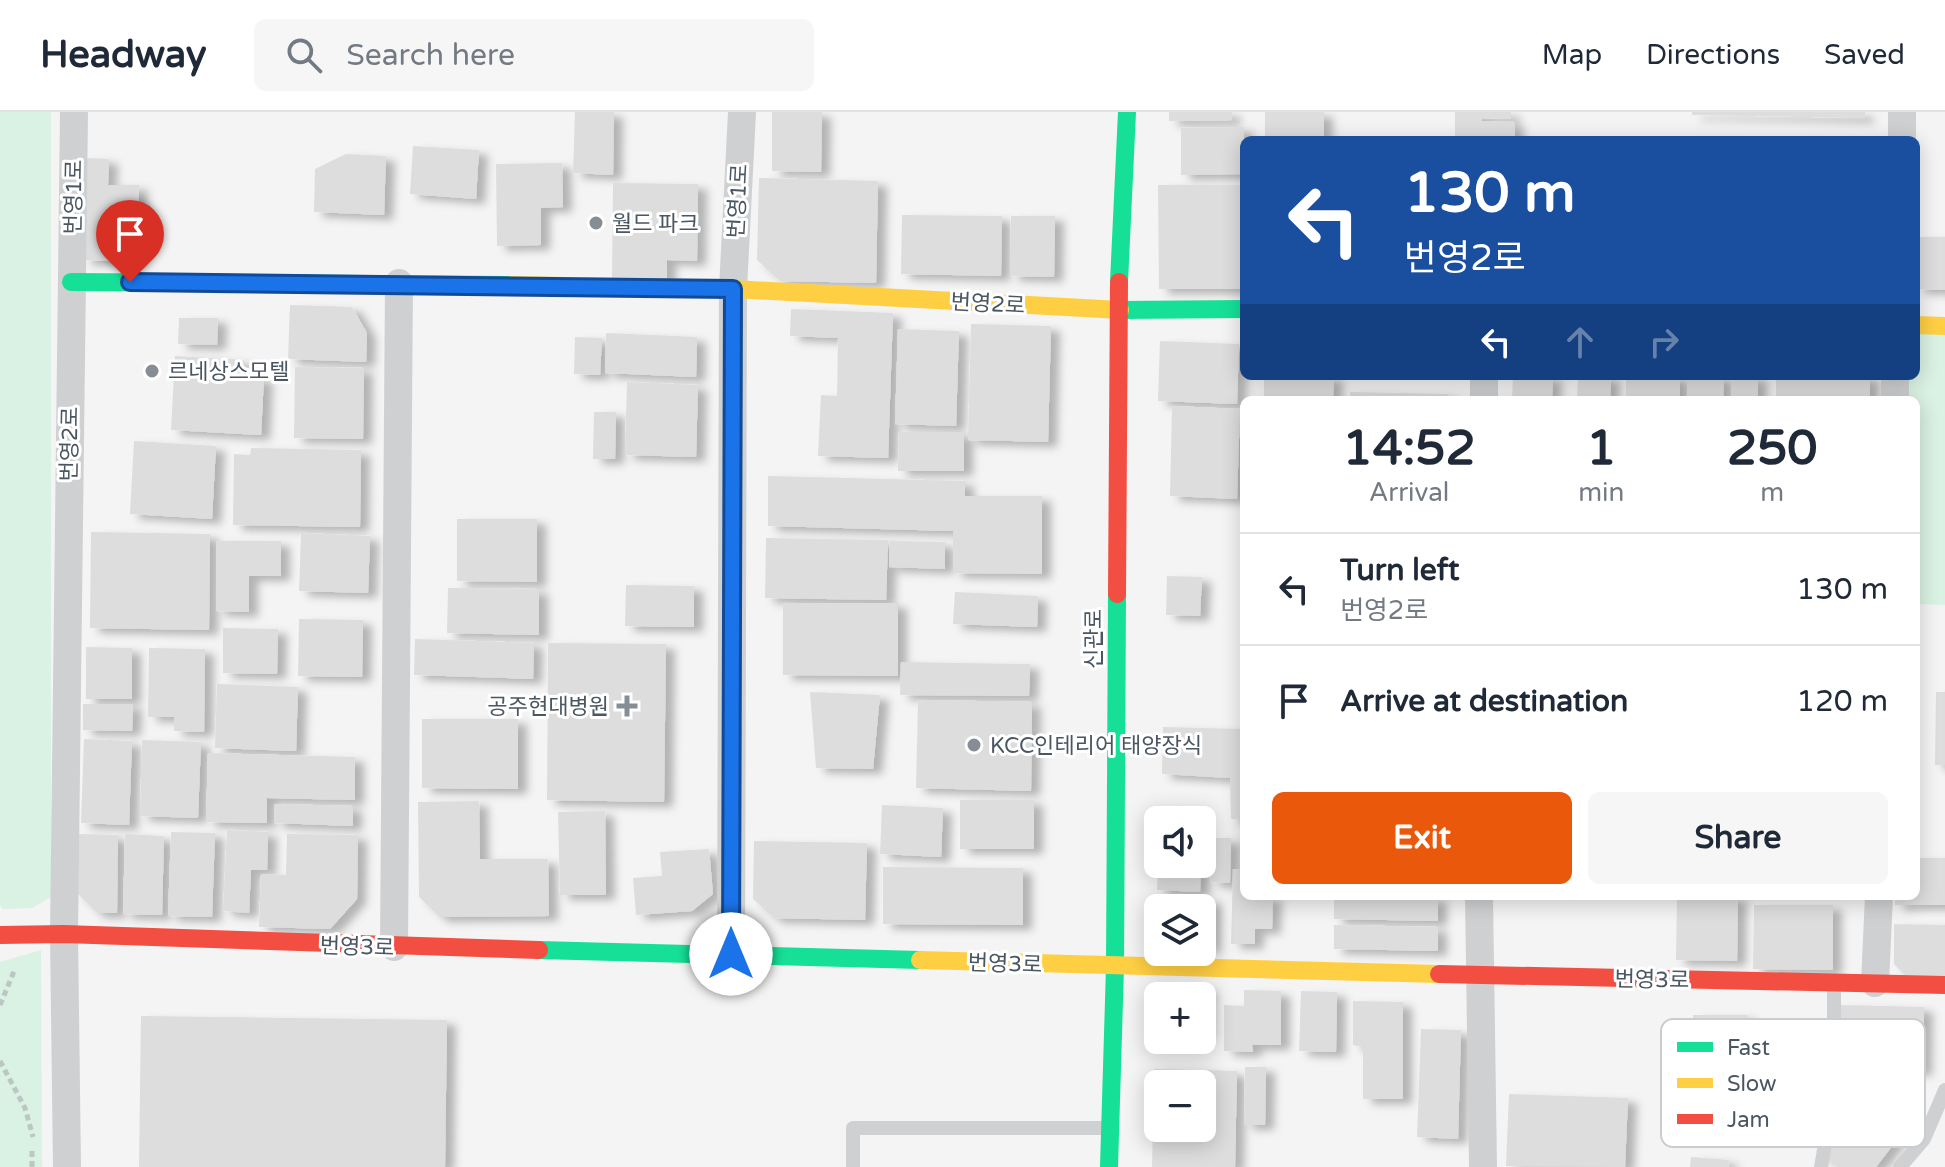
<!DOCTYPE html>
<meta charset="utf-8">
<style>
body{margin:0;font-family:"Varela Round","Noto Sans KR",sans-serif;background:#f6f6f7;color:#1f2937;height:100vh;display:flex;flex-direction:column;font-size:30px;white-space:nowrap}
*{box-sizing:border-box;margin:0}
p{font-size:26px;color:#747a83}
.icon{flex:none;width:44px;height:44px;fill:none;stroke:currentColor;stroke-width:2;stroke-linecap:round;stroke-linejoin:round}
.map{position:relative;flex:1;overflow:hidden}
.side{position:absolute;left:1240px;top:284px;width:680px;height:504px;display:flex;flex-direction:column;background:#fff;border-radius:12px;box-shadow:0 4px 20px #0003}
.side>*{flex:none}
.guide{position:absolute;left:1240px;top:24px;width:680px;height:244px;border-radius:12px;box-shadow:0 4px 20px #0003;background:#1a4fa0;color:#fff;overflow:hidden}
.fabs{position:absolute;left:1144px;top:694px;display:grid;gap:16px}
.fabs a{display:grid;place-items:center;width:72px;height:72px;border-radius:12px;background:#fff;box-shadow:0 4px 20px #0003;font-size:40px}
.pin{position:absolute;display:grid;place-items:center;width:68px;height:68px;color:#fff;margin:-82px -34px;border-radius:50% 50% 50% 0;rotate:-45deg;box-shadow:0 0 8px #0007}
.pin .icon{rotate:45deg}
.me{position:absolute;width:88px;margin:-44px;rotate:0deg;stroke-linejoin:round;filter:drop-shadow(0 0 6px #0008)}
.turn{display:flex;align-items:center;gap:28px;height:168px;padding:0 32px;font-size:36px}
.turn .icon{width:104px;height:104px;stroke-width:2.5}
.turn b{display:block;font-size:56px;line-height:68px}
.lanes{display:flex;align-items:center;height:76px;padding:0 32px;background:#0003;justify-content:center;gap:40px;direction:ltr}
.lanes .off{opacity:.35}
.eta{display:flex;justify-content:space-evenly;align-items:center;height:136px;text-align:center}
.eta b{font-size:48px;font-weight:700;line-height:56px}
.action{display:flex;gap:16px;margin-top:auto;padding:16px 32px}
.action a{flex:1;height:92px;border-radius:12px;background:#ea580c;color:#fff;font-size:32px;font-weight:700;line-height:92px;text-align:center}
.action a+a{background:#f6f6f7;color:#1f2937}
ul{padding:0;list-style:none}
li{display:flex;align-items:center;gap:24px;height:112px;padding:0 32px;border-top:2px solid #e0e1e3}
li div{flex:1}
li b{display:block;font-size:30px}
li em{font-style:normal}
header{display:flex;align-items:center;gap:48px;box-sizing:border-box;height:112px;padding:0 40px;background:#fff;border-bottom:2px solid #e0e1e3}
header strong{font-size:38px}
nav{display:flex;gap:44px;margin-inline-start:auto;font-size:28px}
.search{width:560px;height:72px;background:#f6f6f7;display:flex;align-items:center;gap:20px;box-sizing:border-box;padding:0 28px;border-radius:12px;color:#747a83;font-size:30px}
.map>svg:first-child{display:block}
</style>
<header>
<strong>Headway</strong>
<div class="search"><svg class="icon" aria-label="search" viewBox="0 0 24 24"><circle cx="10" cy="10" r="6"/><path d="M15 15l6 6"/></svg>Search here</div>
<nav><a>Map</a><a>Directions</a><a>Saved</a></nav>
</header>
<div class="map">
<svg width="1945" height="1055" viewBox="0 0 1945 1055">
<defs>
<filter id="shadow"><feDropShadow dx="9" dy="5" stdDeviation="4" flood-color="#0004"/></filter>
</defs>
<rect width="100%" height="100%" fill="#f4f4f4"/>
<path fill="#d9f2e3" d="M0,0H51V785L32,796L3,797L0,793Z
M1916,213L1945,214V493L1916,492V288H1895V264H1916Z
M41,838L42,1055H0V850Z"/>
<path fill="#ddddde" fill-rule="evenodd" filter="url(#shadow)" d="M575,0H614L613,63L573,61Z
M772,0H822L821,60L772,59Z
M1169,0H1232V8L1169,9Z
M1265,0H1324V28H1265Z
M1455,0H1511V7L1482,6V9L1515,10V28H1455Z
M1692,0H1865V6L1692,3Z
M1244,15V62L1181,63V16Z
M413,34L479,38L476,87L410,82Z
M346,42L386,44L384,103L314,100L315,57Z
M87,46L109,47L108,73H139L137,150L83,148Z
M562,51L563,95L541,96V133L497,134L496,52Z
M759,66L878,69L876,171L780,169L757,148Z
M613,71L698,72L697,149L667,148V168H612Z
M1158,73H1244V177H1159Z
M902,103L1002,104L1001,164L901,162Z
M1011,104H1055L1054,165L1010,164Z
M1916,125H1945V178L1916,177Z
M290,193L352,195L367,221L366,250L288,247Z
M791,197L893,201L888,346L818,344L821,283L837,284L838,226L790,224Z
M179,206H218L217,233L178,232Z
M971,212L1051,214L1048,330L968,328Z
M898,217L959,219L956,314L895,312Z
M606,221L697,225L696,265L605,261Z
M575,225L602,226L600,263L574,262Z
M1160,229L1239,232L1237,292L1158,289Z
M175,244L244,248L243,264L264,265L261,323L171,318Z
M295,255L364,256L363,327L294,326Z
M1264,264H1334L1333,288H1264Z
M1513,264H1553L1552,288H1512Z
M1578,264H1611L1610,288H1577Z
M1626,264H1680V288H1626Z
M1687,264H1724L1723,288H1687Z
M1731,264H1758V288H1731Z
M1776,264H1870V288H1776Z
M627,270L698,273L696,345L625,343Z
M1350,280L1448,282V288H1350Z
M1172,294L1240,297L1237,387L1170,384Z
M594,300H616L615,347H593Z
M899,320H964V359H898Z
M134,329L216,334L212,407L130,402Z
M251,336L361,338L360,415L233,413L234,342L250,343Z
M768,364L965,369V384H1042V462L953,461V419L768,414Z
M457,407H537V470L457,469Z
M91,420L210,422L209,518L90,516Z
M301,421L370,424L368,481L299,479Z
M766,426L888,428L886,488L765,486Z
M216,429H281V464H249V500L216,499Z
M890,429L945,430V457L889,455Z
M1167,464L1202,465L1200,504L1166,503Z
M626,473L694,474V515L625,514Z
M448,476L539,477V523L447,521Z
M955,480L1038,484L1037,515L953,512Z
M783,491H898V564L783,563Z
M299,507L363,508L362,565L298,564Z
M223,516L278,517L277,562L223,561Z
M415,527L534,531L533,567L414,563Z
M548,531L666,532L664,690L547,688Z
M86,535L132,536V587H86Z
M149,536L205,537L204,620L174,619V605H148Z
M901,550L1030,552L1029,584L900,583Z
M217,572L298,575L296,639L215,636Z
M810,580L880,583L873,657L816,656Z
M1936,580H1945V653H1935Z
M918,588L1032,590L1031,679L916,676Z
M83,592H133L132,619L83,618Z
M422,607H518V677L422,676Z
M1240,612H1244V708L1231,707L1230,666L1162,662L1163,615L1242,617Z
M84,627L132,629L129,713L81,711Z
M142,628L201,630L198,706L140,704Z
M208,641L355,645V688L267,686V711L206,710Z
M960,688H1034V737H960Z
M479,689L480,747H548L549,804L440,805L419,785L418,690Z
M274,692L353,694V714L274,711Z
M882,693L943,696L941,745L880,742Z
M605,699L606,783H560L558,700Z
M1241,715H1244V747H1240Z
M227,718L268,720L267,758H251L249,801L223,799Z
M171,720L215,721L212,805L168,804Z
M78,722L118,723L117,801H97L77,781Z
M125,722L164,724L162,803L123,802Z
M287,722L358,723L357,787L330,817L259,815L261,762L286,763Z
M1212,726H1231L1230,771L1210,770Z
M754,729L867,731L865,808L774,806L753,787Z
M709,737L713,782L692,799L636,803L633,766L662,764L660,740Z
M1916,746H1945V793H1895V784H1916Z
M1158,752H1201L1200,780L1157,778Z
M883,755L1023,756V813L883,812Z
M1233,757H1244V784H1273L1272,817H1255V832H1231Z
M1334,784L1438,785V809L1334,807Z
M1677,784H1738L1737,849L1676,848Z
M1148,787H1212L1211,836H1202V796H1158V836L1148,835Z
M1754,793H1833V858L1753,857Z
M1894,812L1945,813V864H1906L1894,852Z
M1334,813L1438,815V839L1334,837Z
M1151,874H1207L1206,922H1202V884H1158V921H1151Z
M1244,878L1281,879V933H1252L1253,940L1224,939V893L1244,894Z
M1301,879L1337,880L1336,940L1299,939Z
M1353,889L1403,890V987H1363V935L1353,933Z
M1840,893L1924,895L1923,959L1839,958Z
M1693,903H1747V1021H1693Z
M141,904L447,908L445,1055H139Z
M1421,917L1461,918L1458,1027L1417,1025Z
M1245,955H1266L1265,1013H1244Z
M1154,957L1237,959L1235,1055H1152ZM1158,972H1202V1016H1158Z
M1867,972L1913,1007L1876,1055H1837L1816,1039Z
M1509,982L1628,986L1625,1055L1506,1054Z
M1691,1045L1729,1048L1728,1055H1690Z"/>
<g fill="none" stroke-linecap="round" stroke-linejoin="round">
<path stroke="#bcc7c4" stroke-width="5" stroke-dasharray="6 4" stroke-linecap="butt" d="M0,893L15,857
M0,949L25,996L33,1025
M32,1055V1035"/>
<path stroke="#ced0d2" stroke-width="14" d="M853,1055V1016H1110
M1821,1055L1834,983V872
M1900,1055L1924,1027L1945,978"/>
<path stroke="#ced0d2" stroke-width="28" d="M1902,28V0
M1484,288V264
M1895,288V264
M1479,784L1483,1055
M394,835L399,171
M731,842L733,177L742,0
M1875,871L1879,784
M67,1055L64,822L74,0"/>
<path stroke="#16e098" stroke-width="18" d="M71,170L512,173
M1119,170L1127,0
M1120,198L1244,197
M539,838L920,848
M1109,1055L1115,855L1117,482"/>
<path stroke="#ffcf43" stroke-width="18" d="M512,173L733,177L1120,198
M1916,213L1945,214
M920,848L1439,862"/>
<path stroke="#f24e42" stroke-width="18" d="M1117,482L1119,170
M0,823L64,822L539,838
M1439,862L1945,873"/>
</g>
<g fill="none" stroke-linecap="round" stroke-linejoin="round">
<g stroke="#114b97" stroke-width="20">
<path id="route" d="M130,170L733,177L731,842"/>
</g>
<use href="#route" stroke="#1a73e8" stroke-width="14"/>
</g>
<g fill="#868d94" stroke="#fff" stroke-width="3">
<circle cx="596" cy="111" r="8"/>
<circle cx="152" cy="259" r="8"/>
<path d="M623 582h8v8h8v8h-8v8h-8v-8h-8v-8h8z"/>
<circle cx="974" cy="633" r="8"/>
</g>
<g text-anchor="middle" stroke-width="6" stroke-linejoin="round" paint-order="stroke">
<g font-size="22" fill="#4a5661" stroke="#fff">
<text transform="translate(73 85) rotate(-89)" y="8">번영1로</text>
<text transform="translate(737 89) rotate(-87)" y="8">번영1로</text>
<text transform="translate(988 191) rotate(3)" y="8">번영2로</text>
<text transform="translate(69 332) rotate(-89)" y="8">번영2로</text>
<text transform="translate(1093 527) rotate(-90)" y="8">신관로</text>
<text transform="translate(357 834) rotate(2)" y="8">번영3로</text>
<text transform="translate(1005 851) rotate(2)" y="8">번영3로</text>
<text transform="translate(1652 867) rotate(1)" y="8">번영3로</text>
</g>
<g font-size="22" fill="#4a5661" stroke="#fff" text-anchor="start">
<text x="612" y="119">월드 파크</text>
<text x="168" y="267">르네상스모텔</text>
<text x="609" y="602" text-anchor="end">공주현대병원</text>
<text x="990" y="641">KCC인테리어 태양장식</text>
</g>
</g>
<rect x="1661" y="907" width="264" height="128" rx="12" fill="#fff" stroke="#c9ccd0" stroke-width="2"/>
<rect x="1677" y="930" width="36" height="10" fill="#16e098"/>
<rect x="1677" y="966" width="36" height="10" fill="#ffcf43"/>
<rect x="1677" y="1002" width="36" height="10" fill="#f24e42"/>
<g font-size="22" fill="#4a5661">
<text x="1727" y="943">Fast</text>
<text x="1727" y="979">Slow</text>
<text x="1727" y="1015">Jam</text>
</g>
</svg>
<div class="fabs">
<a><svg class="icon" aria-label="sound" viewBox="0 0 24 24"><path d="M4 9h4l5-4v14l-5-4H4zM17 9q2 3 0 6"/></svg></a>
<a><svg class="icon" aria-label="layers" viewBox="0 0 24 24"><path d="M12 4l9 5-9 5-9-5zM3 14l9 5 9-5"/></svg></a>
<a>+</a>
<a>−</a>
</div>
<div class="pin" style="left:130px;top:170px;background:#d93025"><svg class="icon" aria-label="arrive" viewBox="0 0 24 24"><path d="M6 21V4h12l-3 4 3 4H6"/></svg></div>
<svg class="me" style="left:731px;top:842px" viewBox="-20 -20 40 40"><circle r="19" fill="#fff"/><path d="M0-13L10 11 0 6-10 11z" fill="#1a73e8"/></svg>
<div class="guide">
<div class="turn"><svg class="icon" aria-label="left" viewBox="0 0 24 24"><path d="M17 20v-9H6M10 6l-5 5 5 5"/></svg><div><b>130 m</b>번영2로</div></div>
<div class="lanes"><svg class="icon" aria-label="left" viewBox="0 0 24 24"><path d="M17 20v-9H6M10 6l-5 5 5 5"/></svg><svg class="icon off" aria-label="ahead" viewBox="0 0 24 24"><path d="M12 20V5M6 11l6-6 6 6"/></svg><svg class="icon off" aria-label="right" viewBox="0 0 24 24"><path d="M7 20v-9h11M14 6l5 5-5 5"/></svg></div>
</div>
<section class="side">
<div class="eta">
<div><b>14:52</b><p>Arrival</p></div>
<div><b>1</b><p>min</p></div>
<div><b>250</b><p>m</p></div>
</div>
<ul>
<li><svg class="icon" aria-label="left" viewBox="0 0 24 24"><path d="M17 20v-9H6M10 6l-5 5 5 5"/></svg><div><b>Turn left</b><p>번영2로</p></div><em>130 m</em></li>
<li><svg class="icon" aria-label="arrive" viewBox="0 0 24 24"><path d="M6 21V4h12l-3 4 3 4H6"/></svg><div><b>Arrive at destination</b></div><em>120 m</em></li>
</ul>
<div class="action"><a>Exit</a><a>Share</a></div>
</section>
</div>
